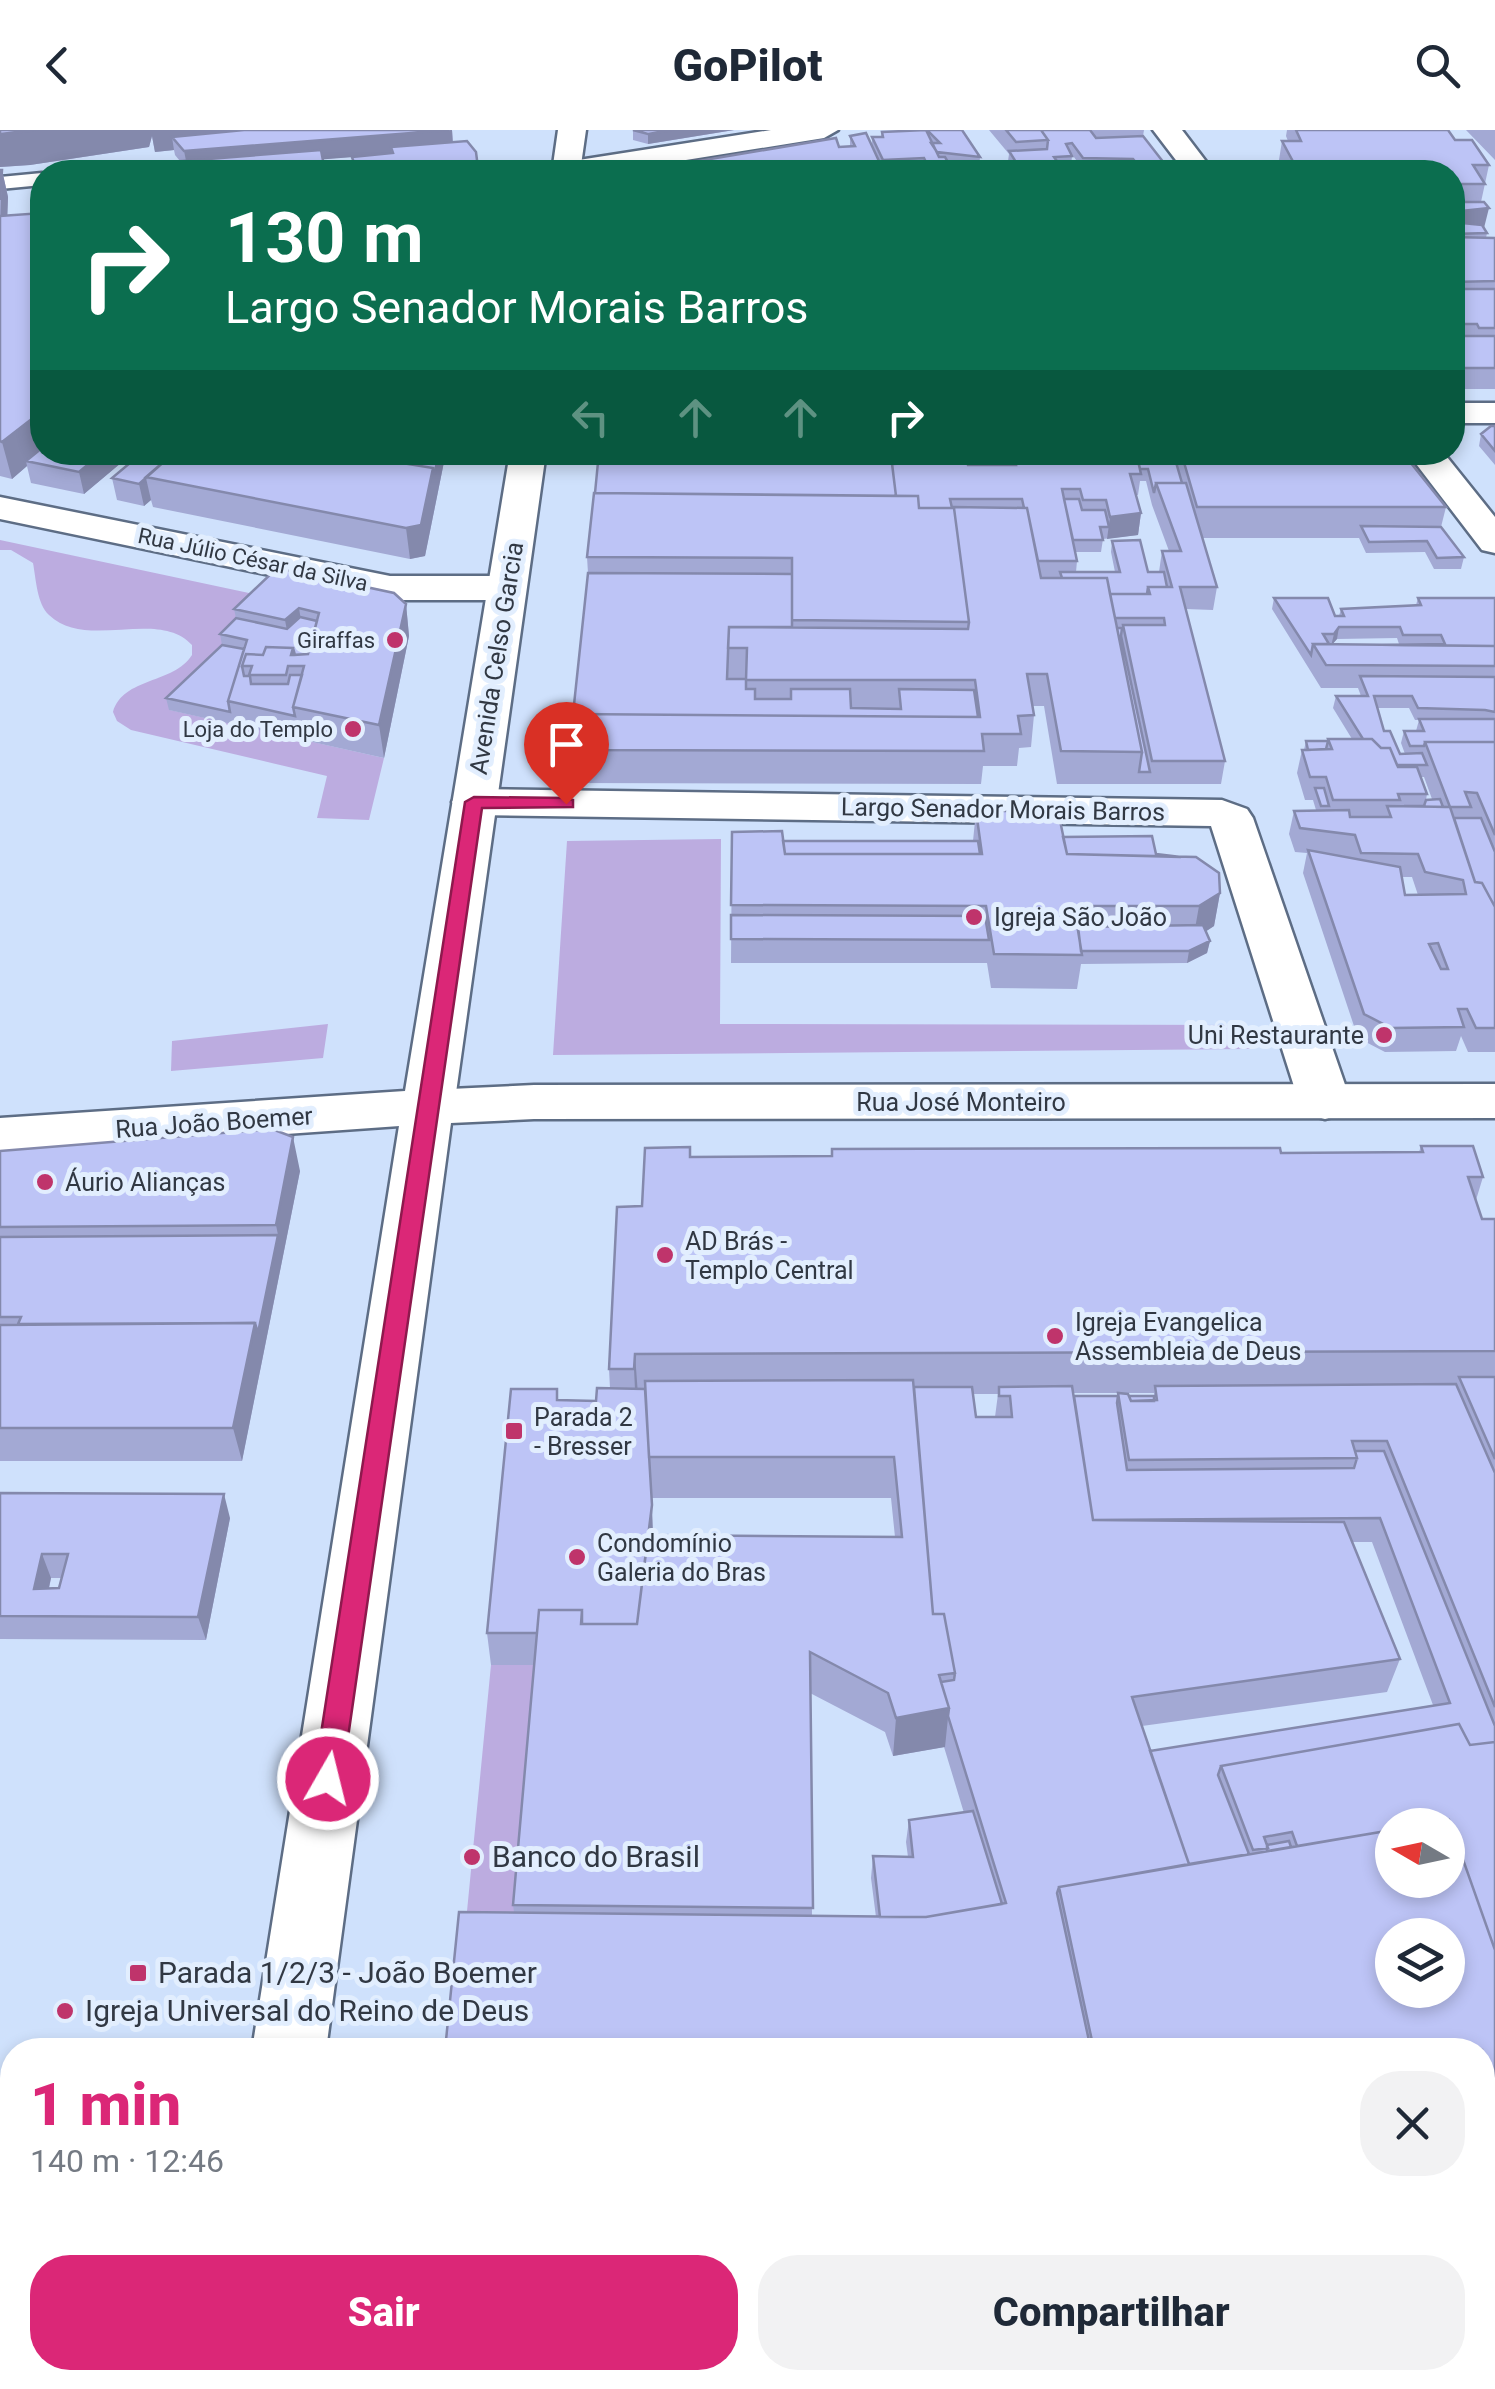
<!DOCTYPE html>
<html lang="pt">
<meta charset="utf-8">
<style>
body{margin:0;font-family:Roboto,sans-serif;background:#f2f2f3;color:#1f2937;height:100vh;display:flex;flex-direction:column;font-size:38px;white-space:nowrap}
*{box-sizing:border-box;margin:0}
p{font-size:32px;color:#747a83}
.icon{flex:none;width:55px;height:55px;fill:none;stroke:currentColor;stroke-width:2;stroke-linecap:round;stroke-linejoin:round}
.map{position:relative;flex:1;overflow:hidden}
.side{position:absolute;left:0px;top:1908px;width:1495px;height:352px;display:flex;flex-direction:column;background:#fff;border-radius:40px 40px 0 0;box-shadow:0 5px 15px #0003}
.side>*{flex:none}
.banner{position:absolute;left:30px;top:30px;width:1435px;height:305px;border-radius:40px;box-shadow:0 5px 15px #0003;background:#0b6e4f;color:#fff;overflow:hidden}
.needle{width:65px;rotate:279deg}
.tools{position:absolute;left:1375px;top:1678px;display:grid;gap:20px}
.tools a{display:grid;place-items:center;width:90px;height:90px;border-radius:50%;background:#fff;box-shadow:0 5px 15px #0003;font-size:50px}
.pin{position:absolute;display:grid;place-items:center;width:85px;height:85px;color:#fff;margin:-102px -42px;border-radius:50% 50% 50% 0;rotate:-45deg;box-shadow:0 0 10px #0007}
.pin .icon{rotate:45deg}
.me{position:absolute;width:110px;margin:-55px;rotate:8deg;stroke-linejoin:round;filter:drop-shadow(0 0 8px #0008)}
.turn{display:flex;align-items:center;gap:35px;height:210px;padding:0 30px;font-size:45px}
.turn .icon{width:130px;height:130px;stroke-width:2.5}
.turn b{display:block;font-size:70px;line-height:85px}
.lanes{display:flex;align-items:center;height:95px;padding:0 30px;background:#0003;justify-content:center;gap:50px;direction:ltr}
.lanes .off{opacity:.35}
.round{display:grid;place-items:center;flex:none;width:105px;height:105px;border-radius:40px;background:#f2f2f3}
.headline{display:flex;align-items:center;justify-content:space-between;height:170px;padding:0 30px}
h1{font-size:60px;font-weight:800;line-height:75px;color:#db2777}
.action{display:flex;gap:20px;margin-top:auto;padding:20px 30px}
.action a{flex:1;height:115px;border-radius:40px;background:#db2777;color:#fff;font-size:40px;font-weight:800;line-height:115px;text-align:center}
.action a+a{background:#f2f2f3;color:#1f2937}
header{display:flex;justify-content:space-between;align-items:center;height:130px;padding:0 30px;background:#fff;font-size:45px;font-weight:800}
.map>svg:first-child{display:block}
</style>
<header><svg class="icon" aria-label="back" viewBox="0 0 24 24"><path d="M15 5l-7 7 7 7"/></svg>GoPilot<svg class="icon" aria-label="search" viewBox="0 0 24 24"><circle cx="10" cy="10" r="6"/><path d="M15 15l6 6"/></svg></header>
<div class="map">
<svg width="1495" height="2259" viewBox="0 0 1495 2259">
<rect width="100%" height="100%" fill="#cfe1fc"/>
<path fill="#bcace0" d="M0,410L282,470L170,580L384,628L369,690L317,688L327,646L131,600L117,591L113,582C123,547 174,554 192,525V515C158,478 86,521 49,485C37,474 36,449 33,433L11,420H0Z
M721,709L720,894L1244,895L1251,919L553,925L567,711Z
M328,894L323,928L171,941L172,911Z
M491,1535H542L519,1812H464Z"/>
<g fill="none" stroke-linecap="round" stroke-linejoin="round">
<g stroke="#5d6d85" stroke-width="5">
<path id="service" d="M114,36H130L140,42H104Z
M42,43V55L0,59V47Z"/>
</g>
<g stroke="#5d6d85" stroke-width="5">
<path id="minor" d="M771,0H838L824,8L611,42L552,41L566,32Z
M1153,0H1182L1214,42H1185Z
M1452,273H1495V293H1452Z
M1407,322H1443L1495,387V423L1482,420Z
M474,659L1222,670L1247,679L1253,688L1351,972L1343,984L1325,989L1307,984L1299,972L1211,696L474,685L458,681L452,672L458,663Z"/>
</g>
<g stroke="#5d6d85" stroke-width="5">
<path id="tertiary" d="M0,367L390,446H507L521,450L526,458L521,466L507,470H390L0,389Z"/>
</g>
<g stroke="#5d6d85" stroke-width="5">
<path id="secondary" d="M558,0H586L580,42H552Z
M510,322H546L454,977L446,989L428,994L0,1024V988L405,961Z"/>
</g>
<g stroke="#5d6d85" stroke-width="5">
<path id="primary" d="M1495,954V988L534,989L451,993L326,1920H252L402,977L410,965L428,960L534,955Z
M204,2248H286L284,2259H202Z"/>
</g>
<use href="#service" fill="#fff" fill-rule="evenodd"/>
<use href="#minor" fill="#fff" fill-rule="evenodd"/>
<use href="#tertiary" fill="#fff" fill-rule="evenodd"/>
<use href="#secondary" fill="#fff" fill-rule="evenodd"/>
<use href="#primary" fill="#fff" fill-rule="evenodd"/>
</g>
<path fill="#a3a9d4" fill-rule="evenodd" d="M0,0H452L453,12L478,42H354L352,27L390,24L323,29L180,31L175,25L174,20L155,22L152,6L149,17L30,35L0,37Z
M633,0H734L648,14L633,10Z
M921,0H962L980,27L979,37L976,36L978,42H633L850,16V6L872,17V7H881L882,2Z
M989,0H1144L1143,6L1171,42H1135L1132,39L1082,38L1071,23L1072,26L1071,36L1059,37L1058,42H1015L1008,31L1009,24Z
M1287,0H1448L1455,10L1489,35L1481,72L1484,98L1487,103L1486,108H1495V259H1452V42H1286L1279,30L1282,11H1288L1286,6Z
M1466,0H1495V30Z
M0,40H2L8,67L7,86L42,322H134L84,364L31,353L27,336L12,349L0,346Z
M1495,296V335L1479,316L1481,304Z
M446,322L425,426L410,429L153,377L151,370L144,376L117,370L112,348Z
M906,322H1402L1446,377L1441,397L1464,427L1461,439H1434L1425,422L1366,423L1359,408H1202L1217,457L1213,480L1186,479L1225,631L1221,654H1057L1044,576H1033L1034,585L1031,617L1019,618L1017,636H983L981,654L570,653L568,620L573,584L588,443L587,427L841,325L892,334H908ZM1140,351H1146L1152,375L1169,421H1162L1159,442H1148L1112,411L1111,422L1115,442H1076L1077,431L1075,422H1101L1103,409L1138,405L1141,383L1136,365H1138Z
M1274,468L1335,486H1339L1341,479L1416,475L1418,468H1495V922H1468L1461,906L1456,921L1385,922L1358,908L1303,743L1307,723L1295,722L1289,704L1294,681L1316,680L1313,670H1305L1297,643L1302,620H1304L1306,611L1352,609L1333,578L1336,566H1361L1358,558H1321L1272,479ZM1397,508L1399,514H1332L1337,509ZM1377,578H1409L1415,590H1419L1416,601H1404L1401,613L1405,624H1400L1384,601ZM1421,647H1424L1432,669L1426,670L1427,664ZM1402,747H1412L1418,765H1405Z
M406,474L409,506L384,628L169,580L166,568L222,515L220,504L236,488L234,479Z
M976,681L1063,707L1156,724L1220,763L1214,796L1206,801L1210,811L1207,823L1187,833L1081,834L1077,859L991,858L987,833H731L732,702L783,711H973Z
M1421,1016L1483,1047L1476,1070L1482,1089H1495V2259H411L412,2248H1482V1920H445L514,1782L513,1775L534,1535H491L487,1503L558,1270L596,1271L610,1258L609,1239L642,1076L690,1027L1419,1022ZM1073,1263H1118V1266H1074ZM1119,1263H1154V1266H1129ZM973,1264H998L995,1287H976ZM651,1368H891L895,1407L653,1405ZM1352,1412H1372L1433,1575L1150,1621L1142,1596L1387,1562L1400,1529ZM810,1563L885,1602L893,1626L944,1617L964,1683L909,1690L906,1712L908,1727L873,1726L871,1748L876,1787L812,1786Z
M0,1021L300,1041L242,1331H0Z
M0,1363L230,1388L206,1510L0,1509ZM51,1448H62L59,1458L49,1459Z"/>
<path fill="#8489ac" d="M38,0H442L172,7L174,20L155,22L152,6L149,17L30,35L0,37V4Z
M452,0L453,18L391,17L392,24L188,40L184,21Z
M673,0H734L648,14V4Z
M477,30L478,42H385Z
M2,40L8,67L7,97L0,98Z
M1489,78L1484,98L1452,101L1454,82Z
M42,281V322L26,331L27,336L12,349L2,312Z
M103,322H134L84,364L79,342Z
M439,322H446L425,426L410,429L406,398Z
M146,348L151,370L144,376L139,354Z
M1141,383L1138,405L1107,409L1110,387Z
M406,474L409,506L384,628L379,595Z
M299,478L304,510L296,534L291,522L285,490Z
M1339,497L1337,509L1331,516L1334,504Z
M1220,763L1214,796L1193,810L1199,776Z
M1210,811L1207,823L1187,833L1189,821Z
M293,1007L300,1041L242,1331L233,1298L255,1193L278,1105L276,1095Z
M635,1224L638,1265L636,1280L634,1239Z
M224,1364L230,1388L206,1510L198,1487Z
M652,1375L653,1408L637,1501Z
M42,1424L51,1448L43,1483L34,1459Z
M949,1578L945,1617L893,1626L896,1588Z"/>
<path fill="#bdc4f6" stroke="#8489ac" stroke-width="2.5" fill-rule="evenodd" d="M0,0H38L0,4Z
M244,0H449L184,21L172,7Z
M633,0H673L648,4Z
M926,0L939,27H945L954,42H931L924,28L883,30L872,7H883L882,2Z
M927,0H962L980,27L937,22L931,13H940Z
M1006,0H1041L1048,10L1016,12Z
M1041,0H1090L1096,8L1143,6L1171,42H1144L1133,29L1083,28L1072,13L1066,14L1072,26L1054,27L1059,34L1019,37L1009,21L1047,19L1048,10Z
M1296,0H1448L1455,10H1472L1489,35H1473L1485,54H1452V42H1307L1304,37H1296L1282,11H1301Z
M866,3L884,42H862L858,38H848L850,42H633L836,8L839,17L855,16L850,6Z
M467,11L476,22L477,30L474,35L385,42H357L352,27L393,23L391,17Z
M321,20L325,41L301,42H172L171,32Z
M948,32L974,34L978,40L953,42Z
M0,40H2L0,70Z
M1452,72H1484L1489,78L1452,82Z
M42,83V281L2,312L0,311V86Z
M1452,92L1482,95L1487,103L1452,104Z
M1452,107L1495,108V151L1452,152Z
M1452,159H1495V198H1479L1477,194H1452Z
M1452,206H1495V238H1452Z
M1491,296H1495V321L1481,304Z
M42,318V322H103L79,342L26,331Z
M143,322H175L139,354L112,348Z
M175,322H334L433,338L421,395L406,398L146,347Z
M334,322H439L434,347L433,338Z
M599,322H840L841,325H891L896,366L595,363Z
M910,322H965L968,335H1016L1013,322H1136L1141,344H1130L1141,383L1110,387L1106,370H1083L1080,359H1062L1077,431H1038L1027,378H1024L1022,369H950L952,378H919L918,366H896L892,334L912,333Z
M1136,322H1173L1182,353H1156L1154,363L1148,339H1140Z
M1181,322H1402L1446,377H1197Z
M967,329H1011L1013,335H968Z
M1156,353H1186L1217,457H1180L1225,631H1152L1123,495H1165L1164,488H1115L1110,464H1150L1148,457H1172L1162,421H1181Z
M594,363L918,366L919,378H954L969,492L792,490V428L587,427Z
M1064,369H1079L1082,380H1105L1109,397H1100L1103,410H1073Z
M953,377L1027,378L1041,448H1107L1142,622L1061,621L1047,544H1027L1034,585L1018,586L1021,604H982L984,621L568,620L572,584L980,587L975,550H746L747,518H728L729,497L968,499L969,492L954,378Z
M1361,396L1441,397L1464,427L1437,428L1427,411L1369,412Z
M1140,410L1148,442H1164L1167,457H1148L1147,464H1110L1107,448H1062L1060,442H1120L1112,411Z
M277,438L394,463L406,474L379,595L293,577L304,536H288L286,545H249L252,536H242L246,524L263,525L266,517L293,518L291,525L308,524L319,483L299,478L285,490L234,479Z
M588,443L792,444V497H729L727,549H746V559H755V569H791V559H850L851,578L901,579L899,559L974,560L978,587L573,584Z
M1274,468H1328L1335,486H1344L1341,479L1421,475L1418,468H1495V516L1382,515L1445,514L1441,505H1403L1400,497H1339L1334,504H1323L1329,514H1313L1311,525Z
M300,487L317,491L308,524L295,525L293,518L266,517L263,525L246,524L242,536L244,546H250L251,554H288L290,545H302L293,577L295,586L228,571L247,510L220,504L236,488L287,499Z
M1117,498H1122L1121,506L1150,642H1139L1142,622Z
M1313,514L1495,516V536L1326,535Z
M222,515L244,519L228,571L230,582L166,568Z
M1360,546L1495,547V582L1485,580L1418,578L1412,566H1374L1384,601H1390L1400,624L1422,623L1427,635H1397L1390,618H1381L1372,609H1363L1336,566H1368Z
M1419,589H1495V612H1425L1424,616H1410L1404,601H1424Z
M1328,609H1372L1381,618H1390L1398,637H1417L1427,664H1398L1400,670H1333L1326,647H1310L1302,620L1332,619Z
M1306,611H1328L1326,619L1308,620Z
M1425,612H1495V705L1477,663L1465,662L1471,677H1450L1475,752L1482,753L1495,777V898H1476L1467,879H1458L1464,897L1391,898L1364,884L1308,720L1400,737L1405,765L1466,764L1463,750L1425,742L1418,724L1361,723L1355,705L1300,698L1294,681L1349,680L1350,687H1391L1387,676L1450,677ZM1438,813L1448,839H1441L1429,814Z
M1315,658H1324L1329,676H1321Z
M1440,669L1443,677L1404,676H1424L1426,670Z
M976,681H1058L1067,724L1196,727L1219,743L1220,763L1199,776H1074L1082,825L994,824L986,776L731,775L732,702L782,701L785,724H982Z
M1454,688H1481L1495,722V777L1482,753L1475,752Z
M1152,706L1156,724L1181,727L1067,724L1063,707Z
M783,711H978L980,724H785Z
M731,785L985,786L989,810L731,809Z
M1203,795L1210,811L1189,821H1081L1078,797Z
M272,999L293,1007L276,1095L0,1097V1021Z
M1421,1016H1473L1483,1047H1468L1482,1089H1495V1221L635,1224L634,1239H609L617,1077L642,1076L645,1018L690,1017V1027L832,1026V1019L1280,1018L1281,1023L1423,1022Z
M278,1105L258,1203L255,1193L18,1194L21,1187H0V1107Z
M255,1193L233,1298H0V1195Z
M1459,1247H1495V1329Z
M913,1250L933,1484H944L955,1543L939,1545L949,1578L896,1588L888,1563L810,1522L813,1778L513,1775L539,1480H582L581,1494H637L648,1405L902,1407L894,1327H649L645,1251Z
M1456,1254L1495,1343V1577L1387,1311H1352L1357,1328L1129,1330L1118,1263L1128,1264L1131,1271L1157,1270L1155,1256Z
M1072,1256L1093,1390L1344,1392L1400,1529L1132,1567L1189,1734L1059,1757L1057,1763L1091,1920H445L459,1782L926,1787L1006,1773L948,1586L949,1578L941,1552L954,1550L955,1543L944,1484H933L914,1257H972L976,1287H1012L1010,1266H999V1257Z
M597,1258L645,1259L652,1375L637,1494H582V1480H539L537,1503H487L511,1259H557V1270L596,1271Z
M1074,1266H1118L1117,1273L1127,1340L1354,1338L1357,1328L1355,1321H1384L1495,1596V1612L1470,1615L1459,1594L1221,1636L1218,1645L1249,1724L1189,1734L1150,1621L1450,1573L1380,1388L1093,1390Z
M1129,1266H1154V1271H1131Z
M0,1363L224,1364L198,1487L0,1486ZM42,1424H68L59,1458L34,1459Z
M1459,1594L1470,1615L1495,1612V1820L1449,1690L1420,1695H1392V1700L1297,1716L1292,1702L1264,1707L1268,1718L1253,1720L1221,1636Z
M973,1681L1002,1774L926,1787H880L873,1726L913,1727L909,1690Z
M1449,1690L1495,1820V2259H1167L1164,2248H1482V1920H1094L1059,1757L1392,1700V1750H1448V1695H1420ZM1392,1805H1448V1860H1392Z
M1289,1711L1291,1717L1267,1721V1715Z
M412,2248H1161L1163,2259H411Z"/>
<path fill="#db2777" stroke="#8e194d" stroke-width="2.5" d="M566,668L573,670V677L482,678L342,1649L338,1657L328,1661L318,1657L314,1649L465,672L474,667Z"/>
<g fill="#bf346b" stroke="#e2eefe" stroke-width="4">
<circle cx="395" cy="510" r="10"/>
<circle cx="353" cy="599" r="10"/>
<circle cx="974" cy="787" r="10"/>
<circle cx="1384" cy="905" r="10"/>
<circle cx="45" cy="1052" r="10"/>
<circle cx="665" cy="1125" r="10"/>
<circle cx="1055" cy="1206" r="10"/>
<rect x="504" y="1291" width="20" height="20" rx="5"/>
<circle cx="577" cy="1427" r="10"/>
<circle cx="472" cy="1727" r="10"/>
<rect x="128" y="1833" width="20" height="20" rx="5"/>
<circle cx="65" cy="1881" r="10"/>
</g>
<g text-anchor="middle" stroke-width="10" stroke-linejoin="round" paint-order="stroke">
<g font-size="22" fill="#313843" stroke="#e2eefe">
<text transform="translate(253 429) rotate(12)" y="8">Rua Júlio César da Silva</text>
</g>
<g font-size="22" fill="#313843" stroke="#e2eefe" text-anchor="end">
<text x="375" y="518">Giraffas</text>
<text x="333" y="607">Loja do Templo</text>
</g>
<g font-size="25" fill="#313843" stroke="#e2eefe">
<text transform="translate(496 528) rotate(-81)" y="9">Avenida Celso Garcia</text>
<text transform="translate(1003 679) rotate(1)" y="9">Largo Senador Morais Barros</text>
<text x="961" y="981">Rua José Monteiro</text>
<text transform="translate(214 992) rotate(-4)" y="9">Rua João Boemer</text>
</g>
<g font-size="25" fill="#313843" stroke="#e2eefe" text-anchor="start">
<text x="994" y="796">Igreja São João</text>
<text x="1364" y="914" text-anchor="end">Uni Restaurante</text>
<text x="65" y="1061">Áurio Alianças</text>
<text x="685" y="1120">AD Brás -<tspan x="685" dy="29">Templo Central</tspan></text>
<text x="1075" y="1201">Igreja Evangelica<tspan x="1075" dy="29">Assembleia de Deus</tspan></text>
<text x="534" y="1296">Parada 2<tspan x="534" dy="29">- Bresser</tspan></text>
<text x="597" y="1422">Condomínio<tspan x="597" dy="29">Galeria do Bras</tspan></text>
</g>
<g font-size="30" fill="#313843" stroke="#e2eefe" text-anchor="start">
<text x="492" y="1737">Banco do Brasil</text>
<text x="158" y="1853">Parada 1/2/3 - João Boemer</text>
<text x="85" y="1891">Igreja Universal do Reino de Deus</text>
</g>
</g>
</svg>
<div class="tools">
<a><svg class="needle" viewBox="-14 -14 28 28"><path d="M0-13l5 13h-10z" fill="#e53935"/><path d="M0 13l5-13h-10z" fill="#747a83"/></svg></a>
<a><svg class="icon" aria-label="layers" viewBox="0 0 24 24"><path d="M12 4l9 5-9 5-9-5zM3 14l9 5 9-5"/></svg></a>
</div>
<div class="pin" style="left:566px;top:674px;background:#d93025"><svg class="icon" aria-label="arrive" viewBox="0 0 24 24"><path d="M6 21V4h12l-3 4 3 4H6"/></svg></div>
<svg class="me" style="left:328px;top:1649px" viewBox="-20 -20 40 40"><circle r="17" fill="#db2777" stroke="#fff" stroke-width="3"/><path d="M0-11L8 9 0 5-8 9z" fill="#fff"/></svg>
<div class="banner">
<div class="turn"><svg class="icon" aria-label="right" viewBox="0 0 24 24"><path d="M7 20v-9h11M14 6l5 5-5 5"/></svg><div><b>130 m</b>Largo Senador Morais Barros</div></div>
<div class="lanes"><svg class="icon off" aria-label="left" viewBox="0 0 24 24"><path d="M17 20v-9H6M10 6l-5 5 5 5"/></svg><svg class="icon off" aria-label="ahead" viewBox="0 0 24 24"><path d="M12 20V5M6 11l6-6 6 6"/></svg><svg class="icon off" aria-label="ahead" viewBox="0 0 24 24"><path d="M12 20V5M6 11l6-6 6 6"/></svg><svg class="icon" aria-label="right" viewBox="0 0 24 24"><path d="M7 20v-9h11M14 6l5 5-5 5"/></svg></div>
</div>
<section class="side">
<div class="headline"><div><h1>1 min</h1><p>140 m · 12:46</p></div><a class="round"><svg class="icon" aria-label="close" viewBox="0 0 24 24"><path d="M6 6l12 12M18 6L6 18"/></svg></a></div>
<div class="action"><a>Sair</a><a>Compartilhar</a></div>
</section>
</div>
